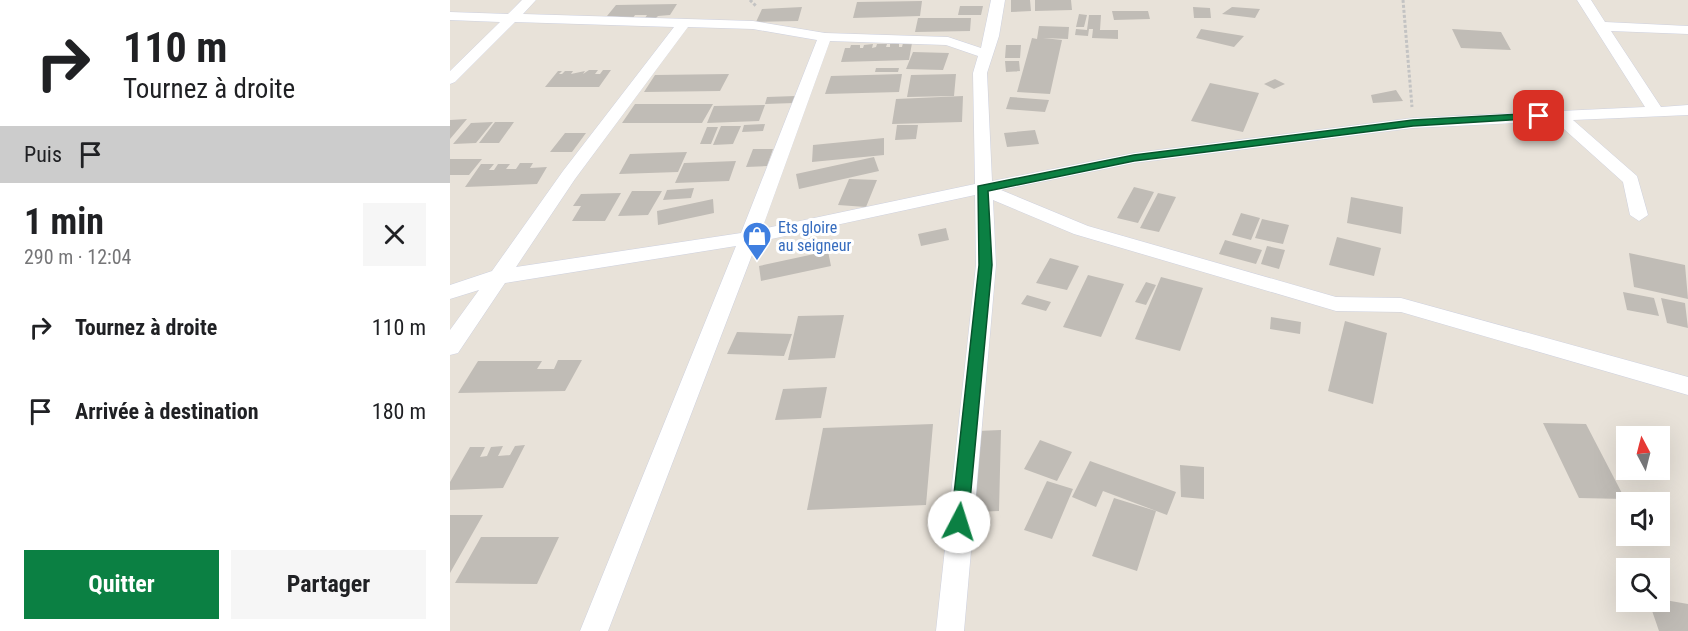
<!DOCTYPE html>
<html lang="fr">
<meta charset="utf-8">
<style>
body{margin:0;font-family:"Roboto Condensed",sans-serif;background:#f6f6f6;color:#202124;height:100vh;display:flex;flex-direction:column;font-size:22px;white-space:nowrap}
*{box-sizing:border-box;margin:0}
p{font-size:20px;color:#757577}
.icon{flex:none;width:33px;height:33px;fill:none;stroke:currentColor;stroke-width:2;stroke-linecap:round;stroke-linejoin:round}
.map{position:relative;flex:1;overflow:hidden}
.drawer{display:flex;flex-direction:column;background:#fff;width:450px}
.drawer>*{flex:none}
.guide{background:#fff;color:#202124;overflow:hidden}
.needle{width:39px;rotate:353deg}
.controls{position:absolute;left:1166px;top:426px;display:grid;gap:12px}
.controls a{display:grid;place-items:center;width:54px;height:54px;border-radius:0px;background:#fff;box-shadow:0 6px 24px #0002;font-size:30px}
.pin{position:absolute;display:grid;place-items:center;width:51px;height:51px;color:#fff;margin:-26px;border-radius:12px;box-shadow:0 3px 9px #0006}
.me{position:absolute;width:66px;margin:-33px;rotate:5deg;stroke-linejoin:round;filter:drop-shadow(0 0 4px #0008)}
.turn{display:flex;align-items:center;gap:21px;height:126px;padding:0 24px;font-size:27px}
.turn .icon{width:78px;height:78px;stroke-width:2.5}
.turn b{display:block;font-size:42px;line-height:51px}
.then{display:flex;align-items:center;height:57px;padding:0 24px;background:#0003;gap:12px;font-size:22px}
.round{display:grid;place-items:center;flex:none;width:63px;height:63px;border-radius:0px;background:#f6f6f6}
.head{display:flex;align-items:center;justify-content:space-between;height:102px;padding:0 24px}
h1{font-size:36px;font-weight:700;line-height:45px}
.cta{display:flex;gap:12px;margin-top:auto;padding:12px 24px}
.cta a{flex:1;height:69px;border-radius:0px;background:#0b8043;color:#fff;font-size:24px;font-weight:700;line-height:69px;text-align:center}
.cta a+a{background:#f6f6f6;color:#202124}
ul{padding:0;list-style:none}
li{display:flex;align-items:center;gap:18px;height:84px;padding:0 24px}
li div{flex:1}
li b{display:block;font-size:22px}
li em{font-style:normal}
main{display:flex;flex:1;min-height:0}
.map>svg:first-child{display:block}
</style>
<main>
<section class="drawer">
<div class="guide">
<div class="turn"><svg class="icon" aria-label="right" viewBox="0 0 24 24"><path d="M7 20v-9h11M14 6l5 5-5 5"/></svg><div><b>110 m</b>Tournez à droite</div></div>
<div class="then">Puis<svg class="icon" aria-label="arrive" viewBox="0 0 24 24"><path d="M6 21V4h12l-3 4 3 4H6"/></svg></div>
</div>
<div class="head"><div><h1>1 min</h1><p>290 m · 12:04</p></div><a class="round"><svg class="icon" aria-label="close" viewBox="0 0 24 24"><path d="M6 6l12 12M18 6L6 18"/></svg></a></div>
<ul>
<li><svg class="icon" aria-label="right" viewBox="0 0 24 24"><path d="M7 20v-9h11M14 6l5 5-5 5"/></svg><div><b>Tournez à droite</b></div><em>110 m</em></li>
<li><svg class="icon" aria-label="arrive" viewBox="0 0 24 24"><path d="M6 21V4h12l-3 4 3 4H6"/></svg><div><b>Arrivée à destination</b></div><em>180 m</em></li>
</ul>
<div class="cta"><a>Quitter</a><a>Partager</a></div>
</section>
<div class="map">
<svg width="1238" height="631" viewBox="0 0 1238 631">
<rect width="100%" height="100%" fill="#e8e2d9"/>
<path fill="#c0bcb6" d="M561,0H580L581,11L561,12Z
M585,0H621L622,10L585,11Z
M472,1L470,16L403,18L407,2Z
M227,4L220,15L208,16L206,18H195L197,15H185L183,18L157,16L166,5Z
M510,6H533L531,15H508Z
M352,7L348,21L306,22L312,9Z
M743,7L760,8L761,18H744Z
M782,7L810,9L805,18L772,14Z
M662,11H698L700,19L664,20Z
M629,14L637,15L634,27H626Z
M639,15H651L650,30H668V39L642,38L643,29H639L638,36L625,35L626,29L637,30Z
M468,18H521L520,31L465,32Z
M589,26L619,27L618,39L593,38L612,40L600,94L567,92L582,38L587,39Z
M751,29L794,36L784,47L746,38Z
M1002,29L1051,32L1061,50L1011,48Z
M449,43V47H452L453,43H462L459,60L391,62L395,48H400L401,45H410V48H413L414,45L423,44L422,48L426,47L427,44H437L436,47H440V44Z
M556,45H571L570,58H555Z
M463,52L499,53L493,70L456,69Z
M555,61H569L570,71L556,72Z
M426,68H449L448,72H425Z
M139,70H148L145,74H150L153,70H161L149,87H95L108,71H112L109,74H112L115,71H123L121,74L135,71L133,74Z
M279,74L270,91L194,92L205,75Z
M452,74L449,92L375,94L381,76Z
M506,74L504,96L457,97L461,75Z
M825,79L835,84L824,89L814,84Z
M760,83L809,93L793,132L741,121Z
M946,90L953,101L923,103L921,95Z
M346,96L344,103L315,104L317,97Z
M513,96L512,122L442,124L446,99Z
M560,97L599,100L595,112L556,109Z
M185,104H263L252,123H172Z
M315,105L309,121L257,123L264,106Z
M17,119L0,139V120Z
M43,122L26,143L3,144L21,123Z
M45,122H64L49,143H29Z
M315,124L313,131L292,132L294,125Z
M447,125H468L466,139L445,140Z
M271,126H291L283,144L263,145Z
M257,127H268L261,144H250Z
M585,130L589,144L557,147L554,133Z
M115,133H136L122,152H100Z
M434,138V155L362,162L363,145Z
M303,149H323L317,166L296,167Z
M237,152L228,172L169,174L180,154Z
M424,157L429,171L349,189L346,174Z
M0,159H32L19,175H0Z
M286,161L279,181L225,183L234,163Z
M70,163H83L80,168L97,167L87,184L15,187L31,164H44L39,170H44L48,164H60L56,169H66Z
M399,179L427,180L416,207L388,205Z
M684,187L704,192L688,223L667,218Z
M244,188L241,198L213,200L217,190Z
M182,191H212L198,215L168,216Z
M171,193L155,221H122L131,206H123L131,194Z
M708,193L726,197L709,232L690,228Z
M901,197L953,207L951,234L897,223Z
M263,199L264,213L208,225L207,211Z
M791,213L810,218L801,240L782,235Z
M812,219L839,225L833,244L805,238Z
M496,228L499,240L471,246L468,234Z
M887,237L931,248L924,276L879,265Z
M775,240L812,250L806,264L769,254Z
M817,246L835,250L829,269L811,264Z
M378,251L381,266L311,281L309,266Z
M1179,253L1235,265L1238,299L1184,287Z
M600,258L629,266L617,290L586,283Z
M638,275L674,284L651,337L613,327Z
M711,277L753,288L730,351L685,339Z
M696,282L706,285L696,305L685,302Z
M1173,292L1204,298L1209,316L1177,310Z
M577,295L601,302L596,311L571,304Z
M1211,298L1235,303L1238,328L1217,323Z
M394,315L385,358L338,360L348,316Z
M821,317L851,322L850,334L820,329Z
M895,321L937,333L923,404L878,391Z
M287,332L342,334L334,356L277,354Z
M108,360H132L115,391L8,393L28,361H92L87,369H104Z
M377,387L371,418L325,420L333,389Z
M1093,423L1136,424L1175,499L1129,498Z
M483,424L476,505L357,510L373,428Z
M551,430L549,511L525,512L527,431Z
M590,440L622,452L607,481L574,469Z
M75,445L53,488L0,490V482L20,447H35L30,457L37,456L41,447L53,446L48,456L60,455L65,446Z
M640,461L726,492L717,515L653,491L646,507L622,497Z
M730,465L754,467V499L731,497Z
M597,481L623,489L602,539L574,530Z
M664,498L706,511L687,571L642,556Z
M0,515H33L0,573Z
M31,537H109L87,584L5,583Z
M1209,599L1238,604V631H1209L1199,602H1209Z"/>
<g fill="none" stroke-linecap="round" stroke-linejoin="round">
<g stroke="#ced1df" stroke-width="1">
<path id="street" d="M72,0H86L73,14L303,21L375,33L498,37L531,48L541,0H555L549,36L537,73L542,181L684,153L963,118L1195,107L1127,0H1141L1155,22L1238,26V34L1161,31L1211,107L1238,105V115L1123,120L1187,176L1198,215L1189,221L1180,215L1173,182L1105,121L963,128L684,163L551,190L638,226L886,297L951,298L1238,377V395L951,312L886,311L624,234L543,200L546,265L514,631H486L526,265L525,195L307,242L158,631H130L286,246L55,283L8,353L0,355V330L29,290L0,299V285L42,271L113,171L224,27L65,22L5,82L0,84V71L50,22L0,20V12L58,14ZM238,27L303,29L367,40L291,233L66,267L125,179ZM380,41L496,45L528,56L523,73L525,184L312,229Z"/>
</g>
<path stroke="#c3c3c3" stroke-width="3" stroke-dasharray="3 2" stroke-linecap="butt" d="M300,0L307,7
M953,0L962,107"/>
<use href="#street" fill="#fff" fill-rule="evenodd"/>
</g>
<path fill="#0b8043" stroke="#07532c" stroke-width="1.5" d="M1089,113L1095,116L1093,118L963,126L684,161L538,191L542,265L518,522L515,528L509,530L503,528L501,522L529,265L528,186L684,155L963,120Z"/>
<defs>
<g id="shop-pin" transform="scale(1.5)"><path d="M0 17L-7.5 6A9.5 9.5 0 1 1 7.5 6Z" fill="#3f7fe0" stroke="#fff"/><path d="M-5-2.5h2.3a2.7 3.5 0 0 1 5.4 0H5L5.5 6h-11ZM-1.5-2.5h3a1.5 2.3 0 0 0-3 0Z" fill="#fff"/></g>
</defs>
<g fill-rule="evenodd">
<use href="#shop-pin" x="307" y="236"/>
</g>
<g text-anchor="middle" stroke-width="6" stroke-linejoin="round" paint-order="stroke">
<g font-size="16" fill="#366cbe" stroke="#fff" text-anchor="start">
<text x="328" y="233">Ets gloire<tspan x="328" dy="18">au seigneur</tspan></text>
</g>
</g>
</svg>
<div class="controls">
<a><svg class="needle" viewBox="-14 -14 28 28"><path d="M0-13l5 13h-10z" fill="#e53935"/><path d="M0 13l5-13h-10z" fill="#757577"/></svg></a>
<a><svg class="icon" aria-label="sound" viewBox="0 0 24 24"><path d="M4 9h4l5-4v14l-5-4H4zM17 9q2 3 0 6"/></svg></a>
<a><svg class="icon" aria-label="search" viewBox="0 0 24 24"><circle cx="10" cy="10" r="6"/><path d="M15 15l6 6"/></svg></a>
</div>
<div class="pin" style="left:1089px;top:116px;background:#d93025"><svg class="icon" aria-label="arrive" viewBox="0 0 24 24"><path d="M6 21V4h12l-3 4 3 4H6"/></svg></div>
<svg class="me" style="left:509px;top:522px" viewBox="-20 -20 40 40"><circle r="19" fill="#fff"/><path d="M0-13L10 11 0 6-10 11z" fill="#0b8043"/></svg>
</div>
</main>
